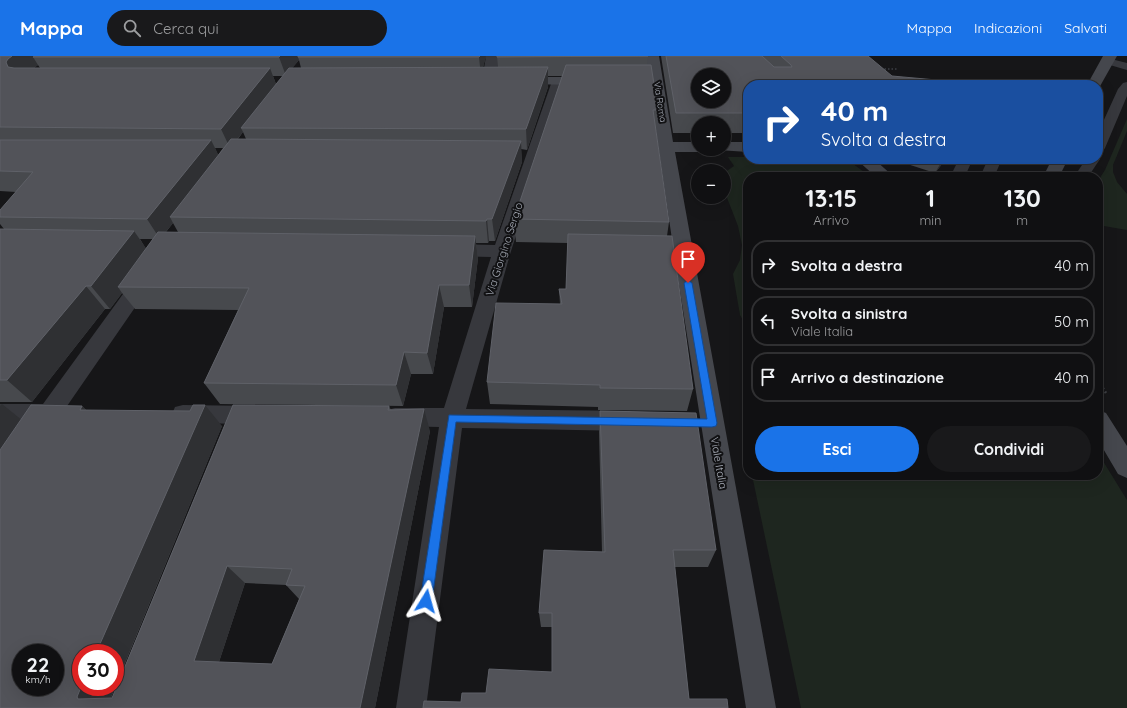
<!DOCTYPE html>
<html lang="it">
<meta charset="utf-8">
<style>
body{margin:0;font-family:Quicksand,sans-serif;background:#19191b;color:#f1f3f6;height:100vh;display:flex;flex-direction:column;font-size:15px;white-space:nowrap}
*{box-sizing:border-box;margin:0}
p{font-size:13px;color:#9c9d9f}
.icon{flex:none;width:22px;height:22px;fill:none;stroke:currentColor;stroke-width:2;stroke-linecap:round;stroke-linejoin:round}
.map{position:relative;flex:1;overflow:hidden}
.sheet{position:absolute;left:743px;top:116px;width:360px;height:308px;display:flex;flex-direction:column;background:#101012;border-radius:16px;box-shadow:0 4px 16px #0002,0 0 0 1px #303032}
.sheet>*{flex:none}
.top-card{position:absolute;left:743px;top:24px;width:360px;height:84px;border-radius:16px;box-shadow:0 4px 16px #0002,0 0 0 1px #303032;background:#1a4fa0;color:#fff;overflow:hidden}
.buttons{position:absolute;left:691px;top:12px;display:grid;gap:8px}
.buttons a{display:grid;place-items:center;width:40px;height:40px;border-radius:50%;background:#101012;box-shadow:0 4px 16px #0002,0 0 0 1px #303032;font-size:20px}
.speed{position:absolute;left:12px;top:588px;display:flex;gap:8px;font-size:20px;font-weight:700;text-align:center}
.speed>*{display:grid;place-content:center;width:52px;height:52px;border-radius:50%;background:#101012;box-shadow:0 4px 16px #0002,0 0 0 1px #303032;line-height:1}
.speed small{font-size:10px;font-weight:400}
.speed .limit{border:6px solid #d22;background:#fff;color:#111}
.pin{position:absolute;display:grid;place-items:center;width:34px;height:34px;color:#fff;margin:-41px -17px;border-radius:50% 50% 50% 0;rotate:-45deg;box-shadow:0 0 4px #0007}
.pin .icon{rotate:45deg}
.me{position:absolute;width:44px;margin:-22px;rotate:8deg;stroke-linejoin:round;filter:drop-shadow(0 0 3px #0008)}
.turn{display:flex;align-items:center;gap:14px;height:84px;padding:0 12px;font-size:18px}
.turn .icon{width:52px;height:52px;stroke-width:2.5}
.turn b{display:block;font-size:28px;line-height:34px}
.eta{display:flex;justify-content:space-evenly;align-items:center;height:68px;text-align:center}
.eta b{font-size:24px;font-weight:700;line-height:28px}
.action{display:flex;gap:8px;margin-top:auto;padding:8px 12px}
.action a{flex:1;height:46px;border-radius:24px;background:#1a73e8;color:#fff;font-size:16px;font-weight:700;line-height:46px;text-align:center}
.action a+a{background:#19191b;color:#f1f3f6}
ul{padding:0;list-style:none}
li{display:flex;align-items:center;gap:12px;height:50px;margin:0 8px 6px;padding:0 4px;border:2px solid #303032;border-radius:16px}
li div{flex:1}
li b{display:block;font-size:15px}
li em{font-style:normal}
header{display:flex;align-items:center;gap:24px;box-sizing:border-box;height:56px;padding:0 20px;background:#1a73e8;color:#fff}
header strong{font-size:19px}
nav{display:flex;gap:22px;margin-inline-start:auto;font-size:14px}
.search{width:280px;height:36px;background:#19191b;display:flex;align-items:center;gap:10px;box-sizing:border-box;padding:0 14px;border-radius:22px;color:#9c9d9f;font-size:15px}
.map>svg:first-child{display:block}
</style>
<header>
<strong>Mappa</strong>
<div class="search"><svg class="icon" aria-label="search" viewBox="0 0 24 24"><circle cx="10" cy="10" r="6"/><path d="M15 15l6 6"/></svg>Cerca qui</div>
<nav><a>Mappa</a><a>Indicazioni</a><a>Salvati</a></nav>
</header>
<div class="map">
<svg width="1127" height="652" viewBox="0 0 1127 652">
<rect width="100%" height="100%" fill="#161618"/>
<path fill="#1e261f" d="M1127,63V75L1113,109V116L1117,126L1127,138V174L1098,169V125L1105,114Z
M728,101H748V103H842L849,105L871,121H748V268L744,266L740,259L733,218L740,204L742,189L738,170L724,134V117L734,110Z
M1098,397L1127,444V652H801L752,419H1098Z"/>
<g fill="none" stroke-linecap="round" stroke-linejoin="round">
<path stroke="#3d3f44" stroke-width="1.5" stroke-dasharray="1.5 2" stroke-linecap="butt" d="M881,13H898"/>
<path stroke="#3d3f44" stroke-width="2.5" stroke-dasharray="2 2.5" stroke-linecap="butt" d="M1098,324L1106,337"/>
<path fill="#37383d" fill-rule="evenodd" d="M1107,2L1127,7V14L1103,7L1101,5L1103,3Z
M1127,26V40L1105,92L1103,95L1098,96V77L1118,33L1123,27Z
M1098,100L1100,103L1088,121H1074L1086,103H1098Z
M959,103H978L976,106L971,107L966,118L968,121H952L951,119Z
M988,103H1002L994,121H980Z"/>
<path fill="#37383d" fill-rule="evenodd" d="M486,0H500L496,25L494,28L489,29L484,28L482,25Z
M559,21L564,22L566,25L511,195L466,353L629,355L637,358L641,365L637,372L629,375L462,372L426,652H396L439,371L395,370L387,368L384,361L387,354L395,352H444L491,201L447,200L440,198L438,194L440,190L447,188L495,189L552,25L554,22Z
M146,214L153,216L156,221L65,353L66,357L63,364C50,368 52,378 35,373L32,366H0V348H43L139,216Z
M183,349L259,350L267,352L270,359L267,366L259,368L183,367L175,365L172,358L175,351Z"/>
<path fill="#45474d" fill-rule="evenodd" d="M645,0H659L673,86H698V93H704L698,96H675L776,652H746L674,197Z
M1103,0H1117L1099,32L1098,29H1087Z
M518,21H591L596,22L598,25L596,28L591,29L513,28L511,25L513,22Z
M724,86H748V96L718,94V93H724Z
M856,103H874L894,121H876Z
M1052,103H1068L1059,121H1043Z
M1098,354L1106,357L1127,390V422L1118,418L1098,384Z"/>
</g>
<path fill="#47494d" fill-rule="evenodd" d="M0,0H486L483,11H498L497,0H648L647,9L658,54L656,74L669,166L667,180L693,333L687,355L598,354V351L490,348L487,326L560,248L559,233H566L568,187L516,186L514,163L562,20H548V31L527,94L521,93L522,106L495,185H489L488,187H476L478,202L472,251H444L433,318H411L403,350L220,348L204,327L238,254L135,253L122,237L110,253H105L32,346H0V173H4L0,168V154L16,136L0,135ZM299,4L301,12H292ZM38,9L40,12H34ZM273,20H283L276,28ZM243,76L246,83H238ZM215,92H223L218,99ZM173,167L178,176H166ZM140,183H153L146,193Z
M661,0H868L748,29V77H724V67H698V77H673Z
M898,103H946L935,117L901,106Z
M233,349L389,350L391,354L430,375L375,652H0L21,364L82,350L86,354L222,370L111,642H112ZM245,527L286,529L299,543L272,608L219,606Z
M600,355L716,494L708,511H674L689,643L461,646L552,616V571H541L539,557L602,496L599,376Z"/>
<path fill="#2f3033" d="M12,0H51L33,1L38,9L21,22L8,11L6,6L8,3Z
M280,0H302L298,1L299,4L286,20L279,1Z
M480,0H486L481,20L479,1Z
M548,11V31L527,94L526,73Z
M270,12L277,31L241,72L243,76L230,92L221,73Z
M211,84L221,104L170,161L173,167L160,183L147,163Z
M521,85L522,106L495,185L492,163Z
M943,103H946L935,117Z
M487,163L489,185L488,187L486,165Z
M134,175L150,198L118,231L122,237L110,253L91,230Z
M475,180L478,202L472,251L469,229Z
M439,229L444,251L433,318L427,297Z
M86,230L105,253L32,346L7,324Z
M404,296L411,318L403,350L396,329Z
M2,348L28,369L0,409V350Z
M205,349L222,370L115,631V597H96Z
M82,350L104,372L80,354Z
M424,353L430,375L375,652H360Z
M227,510L245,527L215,618L194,605Z
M81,631H115L107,651L78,643L77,641Z"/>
<path fill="#525359" stroke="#5f6168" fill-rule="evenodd" d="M0,0H12L8,3L6,6L8,11L14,12H270L221,73L0,71Z
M35,0H280L279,1H33Z
M298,0H480L479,1H298Z
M497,0H648L497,1Z
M666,0H762L774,11H792L791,9L781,0H868L892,20L970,27L971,29H748V57H676ZM698,19H724V45H698Z
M566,9H651L658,54H653L669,166L514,163Z
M548,11L526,73L241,72L289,12Z
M231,83L521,85L492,163H487L486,165L170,161Z
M0,84H211L147,163L0,161V154L33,116L0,115Z
M0,173L134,175L91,230H86L7,324H0Z
M158,176L475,180L469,229H439L427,297L404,296L396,329L204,327L249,232L118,231Z
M568,178L672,180L693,333L600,332V329L487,326L496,247L562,248L559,233H566Z
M31,349L82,350L80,354L190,355L193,349H205L96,597H81V631L77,641L78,643L112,642L233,349L389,350L388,354L424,353L360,652H0V394ZM227,510L292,513L286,529L305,530L272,608L194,605ZM21,597H55V631H21Z
M600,355L696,357L716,494H673L689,643H727L728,652H423L424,645L461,646L462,637H486L489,613L552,616V557H539L544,494L605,496Z"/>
<path fill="#1a73e8" stroke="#114b97" d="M688,224L692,227L717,367L716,370L712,371L456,366L432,545L430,549L426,551L422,549L420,545L449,359L707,363L684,227Z"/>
<g text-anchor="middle" stroke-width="4" stroke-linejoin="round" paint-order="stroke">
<g font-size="9" fill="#a8adb8" stroke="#111113">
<text transform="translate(660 46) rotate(81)" y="3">Via Roma</text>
</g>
<g font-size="11" fill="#a8adb8" stroke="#111113">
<text transform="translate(504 193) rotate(-72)" y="4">Via Giorgino Sergio</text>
<text transform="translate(719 407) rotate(80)" y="4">Viale Italia</text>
</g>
</g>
</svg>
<div class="buttons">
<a><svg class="icon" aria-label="layers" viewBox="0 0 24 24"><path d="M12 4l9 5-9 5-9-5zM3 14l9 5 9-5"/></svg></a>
<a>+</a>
<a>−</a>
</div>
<div class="speed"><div>22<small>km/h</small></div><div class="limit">30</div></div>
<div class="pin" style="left:688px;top:227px;background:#d93025"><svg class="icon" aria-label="arrive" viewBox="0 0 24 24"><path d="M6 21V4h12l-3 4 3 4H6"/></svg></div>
<svg class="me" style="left:426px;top:545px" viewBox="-20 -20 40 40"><path d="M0-17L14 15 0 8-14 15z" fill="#1a73e8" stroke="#fff" stroke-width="4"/></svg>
<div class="top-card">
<div class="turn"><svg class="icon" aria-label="right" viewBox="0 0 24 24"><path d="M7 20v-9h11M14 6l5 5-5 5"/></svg><div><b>40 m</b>Svolta a destra</div></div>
</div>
<section class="sheet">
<div class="eta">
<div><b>13:15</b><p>Arrivo</p></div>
<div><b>1</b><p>min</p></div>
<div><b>130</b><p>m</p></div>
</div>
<ul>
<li><svg class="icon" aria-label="right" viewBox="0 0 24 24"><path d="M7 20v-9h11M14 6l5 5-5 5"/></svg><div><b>Svolta a destra</b></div><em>40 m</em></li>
<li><svg class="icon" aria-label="left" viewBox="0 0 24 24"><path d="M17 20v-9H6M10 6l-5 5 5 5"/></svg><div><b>Svolta a sinistra</b><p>Viale Italia</p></div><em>50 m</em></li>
<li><svg class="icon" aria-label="arrive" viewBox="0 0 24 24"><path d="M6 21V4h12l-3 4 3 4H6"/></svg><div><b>Arrivo a destinazione</b></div><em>40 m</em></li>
</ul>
<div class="action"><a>Esci</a><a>Condividi</a></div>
</section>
</div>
